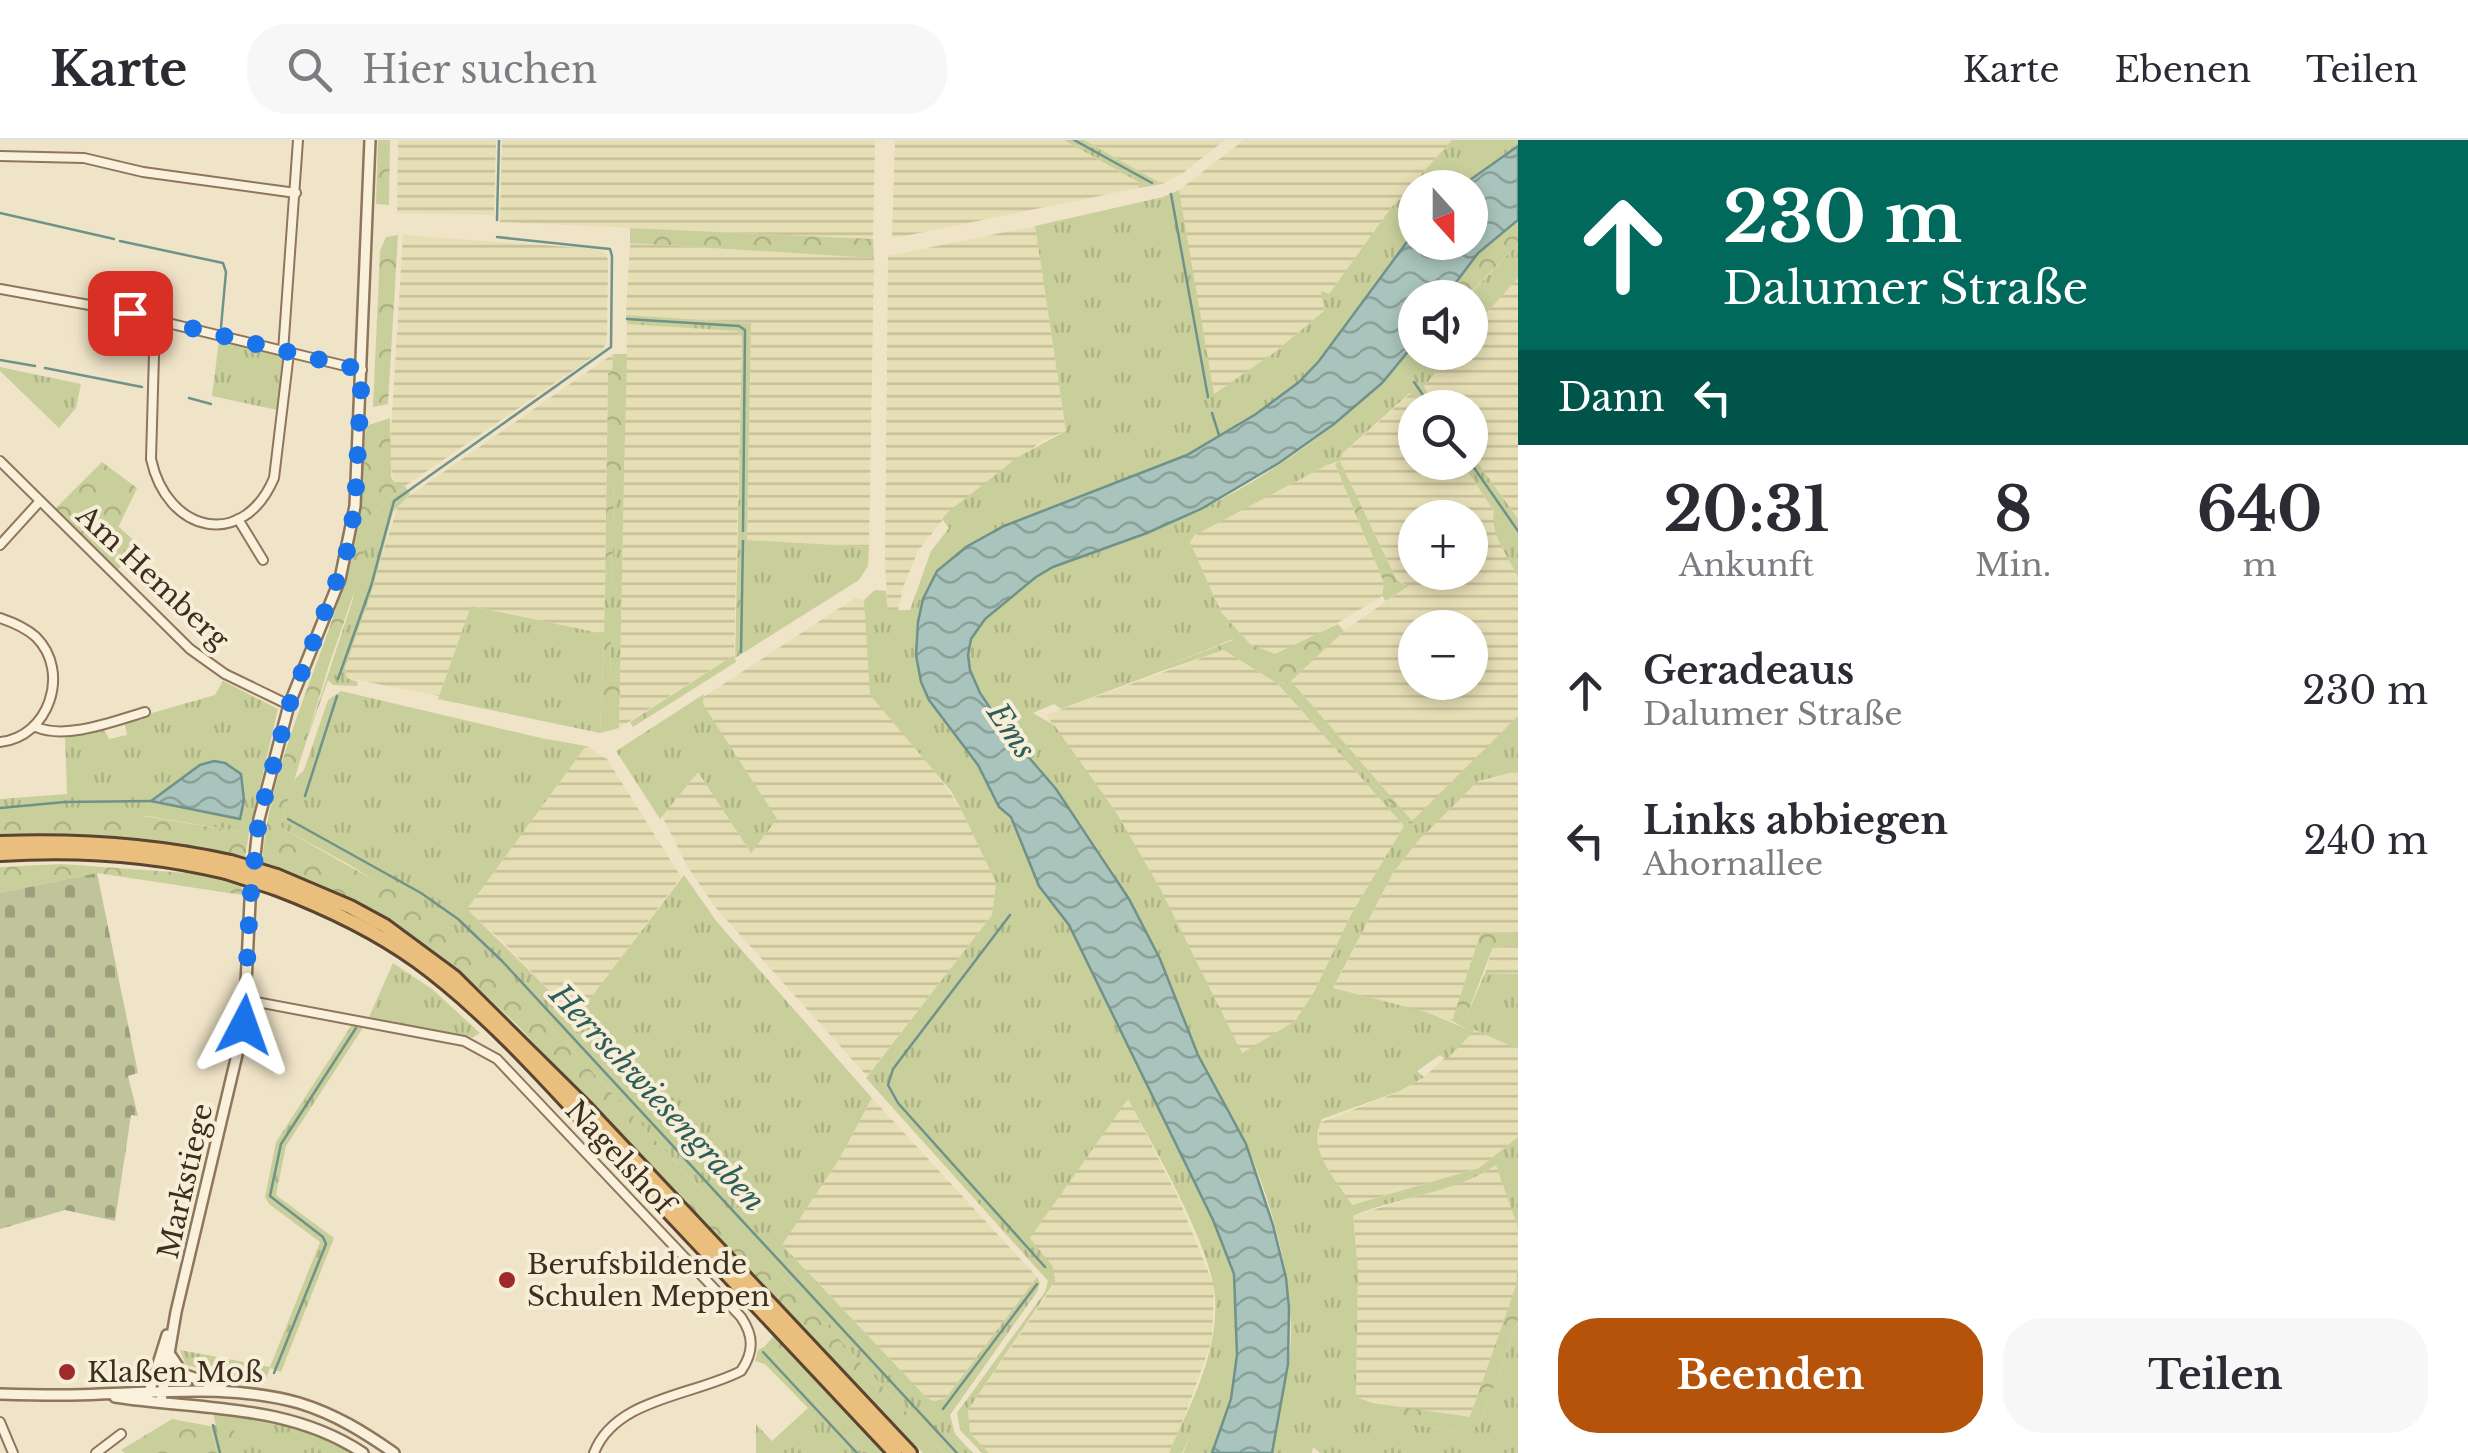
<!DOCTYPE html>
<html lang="de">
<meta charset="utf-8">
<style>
body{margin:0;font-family:"Libre Baskerville",serif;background:#f7f7f7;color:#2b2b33;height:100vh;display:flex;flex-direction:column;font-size:38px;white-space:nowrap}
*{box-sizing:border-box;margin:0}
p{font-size:32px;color:#7c7c81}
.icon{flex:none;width:55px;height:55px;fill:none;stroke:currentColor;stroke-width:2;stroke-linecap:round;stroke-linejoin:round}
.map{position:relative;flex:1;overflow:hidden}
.side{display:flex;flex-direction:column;background:#fff;width:950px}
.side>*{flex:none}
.banner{background:#00695c;color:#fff;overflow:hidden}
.needle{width:65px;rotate:159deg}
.fabs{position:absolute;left:1398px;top:30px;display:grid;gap:20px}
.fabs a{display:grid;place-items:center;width:90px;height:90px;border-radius:50%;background:#fff;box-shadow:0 5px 15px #0003;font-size:50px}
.pin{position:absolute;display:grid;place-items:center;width:85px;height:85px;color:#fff;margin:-42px;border-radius:20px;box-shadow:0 5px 15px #0006}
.me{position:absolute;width:110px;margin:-55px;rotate:4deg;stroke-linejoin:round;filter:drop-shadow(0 0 8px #0008)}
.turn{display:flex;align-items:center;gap:35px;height:210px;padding:0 40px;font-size:45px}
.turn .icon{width:130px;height:130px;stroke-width:2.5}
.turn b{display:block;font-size:70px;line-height:85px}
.then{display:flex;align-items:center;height:95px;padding:0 40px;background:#0003;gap:20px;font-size:38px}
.eta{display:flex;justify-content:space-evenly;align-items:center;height:170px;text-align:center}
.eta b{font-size:60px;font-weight:800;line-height:70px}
.primary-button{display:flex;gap:20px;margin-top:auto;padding:20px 40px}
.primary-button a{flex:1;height:115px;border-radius:40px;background:#b45309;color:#fff;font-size:40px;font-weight:800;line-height:115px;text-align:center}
.primary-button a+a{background:#f7f7f7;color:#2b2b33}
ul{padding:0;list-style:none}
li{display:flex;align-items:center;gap:30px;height:150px;padding:0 40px}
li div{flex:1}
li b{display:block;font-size:38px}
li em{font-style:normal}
header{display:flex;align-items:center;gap:60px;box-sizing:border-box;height:140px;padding:0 50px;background:#fff;border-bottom:2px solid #e1e1e2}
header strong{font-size:48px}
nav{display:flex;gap:55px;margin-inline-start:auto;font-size:35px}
.search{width:700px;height:90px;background:#f7f7f7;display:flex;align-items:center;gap:25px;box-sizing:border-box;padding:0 35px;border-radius:40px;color:#7c7c81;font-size:38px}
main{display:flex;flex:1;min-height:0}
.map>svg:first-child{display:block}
</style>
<header>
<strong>Karte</strong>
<div class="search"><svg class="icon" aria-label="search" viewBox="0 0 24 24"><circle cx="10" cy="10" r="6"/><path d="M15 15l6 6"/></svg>Hier suchen</div>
<nav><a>Karte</a><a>Ebenen</a><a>Teilen</a></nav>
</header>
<main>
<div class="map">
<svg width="1518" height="1313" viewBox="0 0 1518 1313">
<defs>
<pattern id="farmland-rules" width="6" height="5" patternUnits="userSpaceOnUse" patternTransform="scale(2.5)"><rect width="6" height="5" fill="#e6deb5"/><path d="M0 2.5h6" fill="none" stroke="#c6bf9b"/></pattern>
<pattern id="grass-tufts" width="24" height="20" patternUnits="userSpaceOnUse" patternTransform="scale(2.5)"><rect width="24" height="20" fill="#c9cf9b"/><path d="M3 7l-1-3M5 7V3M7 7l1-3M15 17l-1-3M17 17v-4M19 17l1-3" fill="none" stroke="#aeb285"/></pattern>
<pattern id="forest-crowns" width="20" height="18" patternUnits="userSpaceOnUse" patternTransform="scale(2.5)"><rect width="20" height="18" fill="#c9cf9b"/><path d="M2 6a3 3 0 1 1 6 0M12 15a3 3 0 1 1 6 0" fill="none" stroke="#aeb285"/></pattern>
<pattern id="cemetery-stones" width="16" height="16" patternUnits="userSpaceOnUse" patternTransform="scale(2.5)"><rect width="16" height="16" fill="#bfc49a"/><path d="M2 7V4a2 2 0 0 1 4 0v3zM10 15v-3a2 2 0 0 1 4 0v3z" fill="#9ca07d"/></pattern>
<pattern id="water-waves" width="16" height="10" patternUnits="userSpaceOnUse" patternTransform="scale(2.5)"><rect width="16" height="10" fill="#a9c4bc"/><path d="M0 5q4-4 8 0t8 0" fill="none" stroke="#8ba098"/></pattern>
</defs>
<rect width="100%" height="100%" fill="#f0e4c8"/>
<path fill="url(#farmland-rules)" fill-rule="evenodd" d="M398,0H496L494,75L397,73Z
M502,0H875L873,99L500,82Z
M895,0H1064L1141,44L1138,48L895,98L892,96Z
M1084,0H1225L1183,33L1162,44Z
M1244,0H1452L1391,68L1329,154H1322L1324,171L1275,212L1213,255L1179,50Z
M1035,86L1066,291L1042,301L949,372L918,411L904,445L898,470H888L885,423L888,116Z
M403,95L597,109L606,114L608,120L607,199L603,210L405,346L395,344L389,322Z
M630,103L874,118L869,407L747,400L751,183L626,175Z
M1518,138V379L1470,312V268L1438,267L1424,247L1451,213L1470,212V191Z
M627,184L737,191L742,198L734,515L619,588Z
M613,214L612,230L608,234L604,494L471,466L439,556L347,538L345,527L399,363Z
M1411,253L1422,267L1415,268V322L1462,323L1494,371L1496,393L1518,437V576L1413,682L1290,540L1344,491L1408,446L1396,439L1340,321L1343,314ZM1415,378H1470V432H1415ZM1415,488H1470V542H1415Z
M1335,324L1384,443L1382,456L1314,497L1275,514L1263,511L1250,504L1221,472L1190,402L1200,391L1327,325Z
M855,458L864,460L868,494L937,634L961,669L996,743L997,752L992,775L867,936L715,767L687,726L662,676L698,631L750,712L702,558Z
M1224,510L1278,544L1404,686L1352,773L1314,852L1295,881L1242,914L1161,750L1116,672L1046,575Z
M586,606L607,619L681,737L576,878L504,803L466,769Z
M1518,631V794L1481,792L1452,881L1333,849L1393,733L1418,701L1478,640Z
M1518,805V834L1485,833L1493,807Z
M1475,890L1518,909V997L1479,1028L1351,1065L1318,1013L1319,983L1401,951L1424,937Z
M872,958L1037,1137L945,1259L939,1262L927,1258L781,1104L838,1021Z
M1128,958L1179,1060L1214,1146L1212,1200L1184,1278L1169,1313H989L970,1293L968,1270L1053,1146L1030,1098Z
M1497,1024L1518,1088V1128L1516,1145L1470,1277L1421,1272L1356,1258L1358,1130L1353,1076L1457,1044L1482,1034Z"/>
<path fill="url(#grass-tufts)" d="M1064,0H1084L1162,44L1138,48L1140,43Z
M1452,0H1518V6L1460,47L1415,48V91L1319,221L1299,242L1256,274L1187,315L1023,378L966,407L937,431L923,460L918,482L972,616L999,667L1011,677L1039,746L1069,785L1086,818L1213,1080L1234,1134L1237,1215L1231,1259L1212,1313H1183L1191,1294L1182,1313H1169C1190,1265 1219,1212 1215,1158C1212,1107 1153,1006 1128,959L1030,1098L1053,1127L1055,1141L968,1270L970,1293L989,1313H982L960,1290L957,1273L1045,1152L1048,1141L866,938L992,775L996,743L961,669L951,651L870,555L864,460L875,450L886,451L888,470H910L931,411L949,388L942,379L948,372L1018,317L1066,291L1035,86L1163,57L1179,50L1214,254L1275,212L1324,171L1321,151L1329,154L1391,68Z
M1518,104V138L1470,191V158H1466Z
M626,175L751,183L747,400L869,407L868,426L859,440L735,518L742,198L737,191L627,184Z
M219,200L288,218L282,271L212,256Z
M1415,203V212L1451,213L1424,247L1438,267H1422L1410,253L1343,313L1340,321L1327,325L1195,395L1190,402L1233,499L1161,528L1162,531L1061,569L1054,564L1033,573L1054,585L1116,672L1161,750L1242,913L1295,881L1314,852L1352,773L1404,686L1278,544L1282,542L1409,684L1518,576V631L1478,641L1418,701L1393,733L1333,848L1426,872L1467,889L1466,877L1485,833L1518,834V909L1475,890L1446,920L1440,915L1417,931L1424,937L1400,951L1322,979C1306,1011 1336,1038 1352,1065L1479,1028L1518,997V1088L1496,1025C1457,1052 1404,1056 1360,1073L1353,1076L1358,1130L1356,1257L1373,1263L1375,1277L1465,1293L1480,1284L1518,1181V1313H1320L1313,1307L1312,1313H1272C1277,1273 1290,1234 1291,1194C1292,1135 1270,1057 1246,1004C1232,974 1214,946 1199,917C1184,886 1174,851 1159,819C1145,787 1128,756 1109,726C1089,695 1067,663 1044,633C1020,601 946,539 975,494C1023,419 1121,407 1196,372C1275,334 1362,273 1415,203Z
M0,227L81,244L76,268L59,288L0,231Z
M1470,312L1518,379V437C1509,418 1489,392 1494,371L1462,323L1470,322Z
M614,335H624L620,537L610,536L611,501L604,500L600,593L438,559L471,466L604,494L605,452L612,451Z
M405,346L410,354L393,372L373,447L345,528L347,538L358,542L357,546L333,545L328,540L297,628L352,462L372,375Z
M119,387L141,407L116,431L96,411Z
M223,541L278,569L249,693L146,676L0,681V659L67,654L65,595L103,587L109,599L127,595L124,581L215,555Z
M341,551L541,598L586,606L467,769L576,877L684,735L717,782L872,958L838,1021L782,1105L927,1258L933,1261L945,1259L1037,1137L1040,1143L1037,1152L950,1275L955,1294L973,1313H944L538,873L449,787L348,724L280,687L294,640L304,630L328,560Z
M704,554L703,563L706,569L777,679L751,713L698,632L660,679L616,611Z
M393,823L432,849L480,893L472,898L369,877Z
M353,883L364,886L286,1006L276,1055L334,1098L281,1232L270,1228L264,1243L186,1225L180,1210L270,1227L320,1102L269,1064L265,1057L276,1002Z
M764,1207L863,1313H756V1284L772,1301L808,1268L765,1224L755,1221L758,1210Z
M213,1272C264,1277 308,1290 354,1313H217L210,1286L216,1285Z"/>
<path fill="url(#forest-crowns)" d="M378,0H390L389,65L376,64Z
M1518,80V104L1466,157L1445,158L1478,113Z
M630,88L873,99L874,118L630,103Z
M398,95L388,264L373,267L380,111L386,97Z
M613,214H627L624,335L614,336L612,452H605L608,234L612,230Z
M390,278L391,337L395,343L405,346L372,375L357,444L329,525L280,687L432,773L476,810L538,873L944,1313H923L516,884L461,832L402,791L330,751L262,723C270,622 318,533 346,437C360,388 362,337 366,286Z
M1340,321L1396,439L1405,445H1410L1386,461L1382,456L1384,443L1335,324Z
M102,322L137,348L117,390L96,411L55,369Z
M1221,472L1250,504L1275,514L1338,484L1344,491L1291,541L1413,682L1409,684L1282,542L1278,544L1224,510L1162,531L1161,528L1233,500Z
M604,500H611L610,536L620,537L619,588L600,593Z
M734,515L736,522L633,587L630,582Z
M124,673L249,693L245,718C165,696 82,694 0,699V681Z
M61,724L201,734L242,744V755L97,733L0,753V727Z
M1481,792L1518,794V805L1493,807L1466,877L1474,882L1467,889L1452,881Z
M1518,1128V1181L1480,1284L1465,1293L1374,1277L1373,1263L1470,1277L1516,1145Z
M774,1196L884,1313H863L764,1207Z
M213,1272L230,1273L239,1313H223Z
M172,1279L210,1286L217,1313H125L121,1310Z"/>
<path fill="url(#cemetery-stones)" d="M97,733L138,933L128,936L138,976L131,975L115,1081L65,1070L0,1089V753Z"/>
<path fill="url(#water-waves)" stroke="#6f938a" stroke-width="2.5" d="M1518,6V80L1478,113L1445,157L1415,158V203L1382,243L1334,284L1279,323L1201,369L1147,393L1053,427L1036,437L985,479L971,499L968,515L970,530L980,553L1003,587L1056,649L1129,759L1160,819L1198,915L1246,1004L1273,1085L1286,1138L1289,1168L1288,1224L1272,1313H1212L1231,1259L1237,1215L1234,1134L1213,1080L1069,785L1039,746L1011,677L999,667L978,625L929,560L921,542L916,515L918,482L923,459L937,431L966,407L1004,386L1187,315L1256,274L1299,242L1319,221L1415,91V102H1470V48L1460,47Z
M214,621L225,623L241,634L244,660L240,679L151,661L200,625Z"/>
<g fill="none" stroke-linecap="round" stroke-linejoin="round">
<path stroke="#6f938a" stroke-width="2.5" d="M1074,0L1152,43
M1171,54L1208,257
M0,73L114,99
M497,80L499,0
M120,101L223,123L226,132L221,187
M627,179L739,186L745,190L743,391
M0,220L35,226
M45,228L142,247
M1414,242L1432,268
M189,258L211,264
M1212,273L1219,295
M1470,322L1518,391
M741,512L743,401
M338,539L371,446L394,361L611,207L612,116L610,109L497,97
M305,656L337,556
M0,668L65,662L153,661
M288,679L421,753L458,779L502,821L957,1313
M1010,775L893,929L888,945L898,963L1045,1127
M763,1212L857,1313
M274,1233L326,1104L323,1097L270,1056L281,1004L356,888
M943,1269L1037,1144
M213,1285L220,1313"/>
<g stroke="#8d765c" stroke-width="12">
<path id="minor" d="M0,16L84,18L143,32L296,53
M0,149L106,168L362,230
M155,179L151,319C167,393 243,411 274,338L289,213
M283,212L298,0
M0,321L190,509L225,534L289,565
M238,379L263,420
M0,405L40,361
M0,478C12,482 26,488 36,497C71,532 49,597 0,602
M36,587C67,600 114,581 145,572
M246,860L464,901L497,919L741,1177C754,1196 754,1212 741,1231C693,1256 615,1258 594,1313
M0,1282L13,1313
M96,1313L121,1294"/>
</g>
<g stroke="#8d765c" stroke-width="14">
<path id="tertiary" d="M171,1216L183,1234L222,1248
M0,1254C33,1255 67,1256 100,1254C165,1252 236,1245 299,1263C335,1274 364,1292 394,1313
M148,1256L167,1195
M115,1257C199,1270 288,1263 363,1313
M161,1261L176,1172L244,885L250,761L259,679L289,565L340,439L355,366L370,0"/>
</g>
<g stroke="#5b4430" stroke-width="18">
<path id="trunk" d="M0,703C79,700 154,705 231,722
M0,714C76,709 152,714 226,732
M277,736L350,767L385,786L454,837L586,968L910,1313
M275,748C325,767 374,790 417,821C501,882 578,976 650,1052C731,1139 813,1226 895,1313"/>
</g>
<use href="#minor" stroke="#faf1dc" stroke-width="8"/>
<use href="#tertiary" stroke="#faf1dc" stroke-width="9"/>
<use href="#trunk" stroke="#eabe7c" stroke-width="12"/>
<g stroke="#5b4430" stroke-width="18" stroke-linecap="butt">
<path id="trunk-bridge" d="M231,722L277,736
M226,732L275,748"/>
</g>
<use href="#trunk-bridge" stroke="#eabe7c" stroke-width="12"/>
</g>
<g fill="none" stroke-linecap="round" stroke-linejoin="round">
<path stroke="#1a73e8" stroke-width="18" stroke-dasharray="0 32.4" d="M130,173L362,230L355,366L346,416L289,566L259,679L250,761L244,885"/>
</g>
<g fill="#9e2a2b" stroke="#f7eed8" stroke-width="4">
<circle cx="507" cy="1140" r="10"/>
<circle cx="67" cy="1232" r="10"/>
</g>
<g text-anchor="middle" stroke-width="8" stroke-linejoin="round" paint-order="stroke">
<g font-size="28" fill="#3d2e20" stroke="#f7eed8">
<text transform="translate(153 437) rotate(43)" y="10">Am Hemberg</text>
<text transform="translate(620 1017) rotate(47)" y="10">Nagelshof</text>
<text transform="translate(185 1041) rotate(-77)" y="10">Markstiege</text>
</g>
<g font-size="28" fill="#3d2e20" stroke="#f7eed8" text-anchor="start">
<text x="527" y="1134">Berufsbildende<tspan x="527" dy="32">Schulen Meppen</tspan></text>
<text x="87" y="1242">Klaßen Moß</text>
</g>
<g font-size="30" font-style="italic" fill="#2f5d5a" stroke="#f7eed8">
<text transform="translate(1011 591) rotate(56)" y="10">Ems</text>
<text transform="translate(657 958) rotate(47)" y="10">Herrschwiesengraben</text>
</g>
</g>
</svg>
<div class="fabs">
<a><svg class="needle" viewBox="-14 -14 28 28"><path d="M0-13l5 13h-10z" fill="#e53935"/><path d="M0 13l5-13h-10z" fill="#7c7c81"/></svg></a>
<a><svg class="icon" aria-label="sound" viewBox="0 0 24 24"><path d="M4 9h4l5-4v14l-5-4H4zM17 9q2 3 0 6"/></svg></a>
<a><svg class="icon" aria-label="search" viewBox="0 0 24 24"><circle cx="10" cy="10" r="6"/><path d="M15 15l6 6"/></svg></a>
<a>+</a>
<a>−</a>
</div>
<div class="pin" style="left:130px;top:173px;background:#d93025"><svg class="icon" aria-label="arrive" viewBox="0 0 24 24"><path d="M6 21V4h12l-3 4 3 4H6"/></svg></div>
<svg class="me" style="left:244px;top:885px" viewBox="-20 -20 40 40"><path d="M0-17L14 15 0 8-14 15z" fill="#1a73e8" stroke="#fff" stroke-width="4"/></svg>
</div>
<section class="side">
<div class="banner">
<div class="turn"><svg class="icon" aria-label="ahead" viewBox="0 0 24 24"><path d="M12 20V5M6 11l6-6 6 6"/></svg><div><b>230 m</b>Dalumer Straße</div></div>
<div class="then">Dann<svg class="icon" aria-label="left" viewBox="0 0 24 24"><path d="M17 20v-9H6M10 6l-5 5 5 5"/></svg></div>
</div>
<div class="eta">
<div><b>20:31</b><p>Ankunft</p></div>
<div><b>8</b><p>Min.</p></div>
<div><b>640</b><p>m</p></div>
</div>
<ul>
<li><svg class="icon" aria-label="ahead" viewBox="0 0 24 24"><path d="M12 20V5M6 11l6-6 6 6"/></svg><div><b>Geradeaus</b><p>Dalumer Straße</p></div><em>230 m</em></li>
<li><svg class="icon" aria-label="left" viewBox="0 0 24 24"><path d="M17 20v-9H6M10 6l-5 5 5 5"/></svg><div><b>Links abbiegen</b><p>Ahornallee</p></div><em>240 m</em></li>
</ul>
<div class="primary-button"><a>Beenden</a><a>Teilen</a></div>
</section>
</main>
